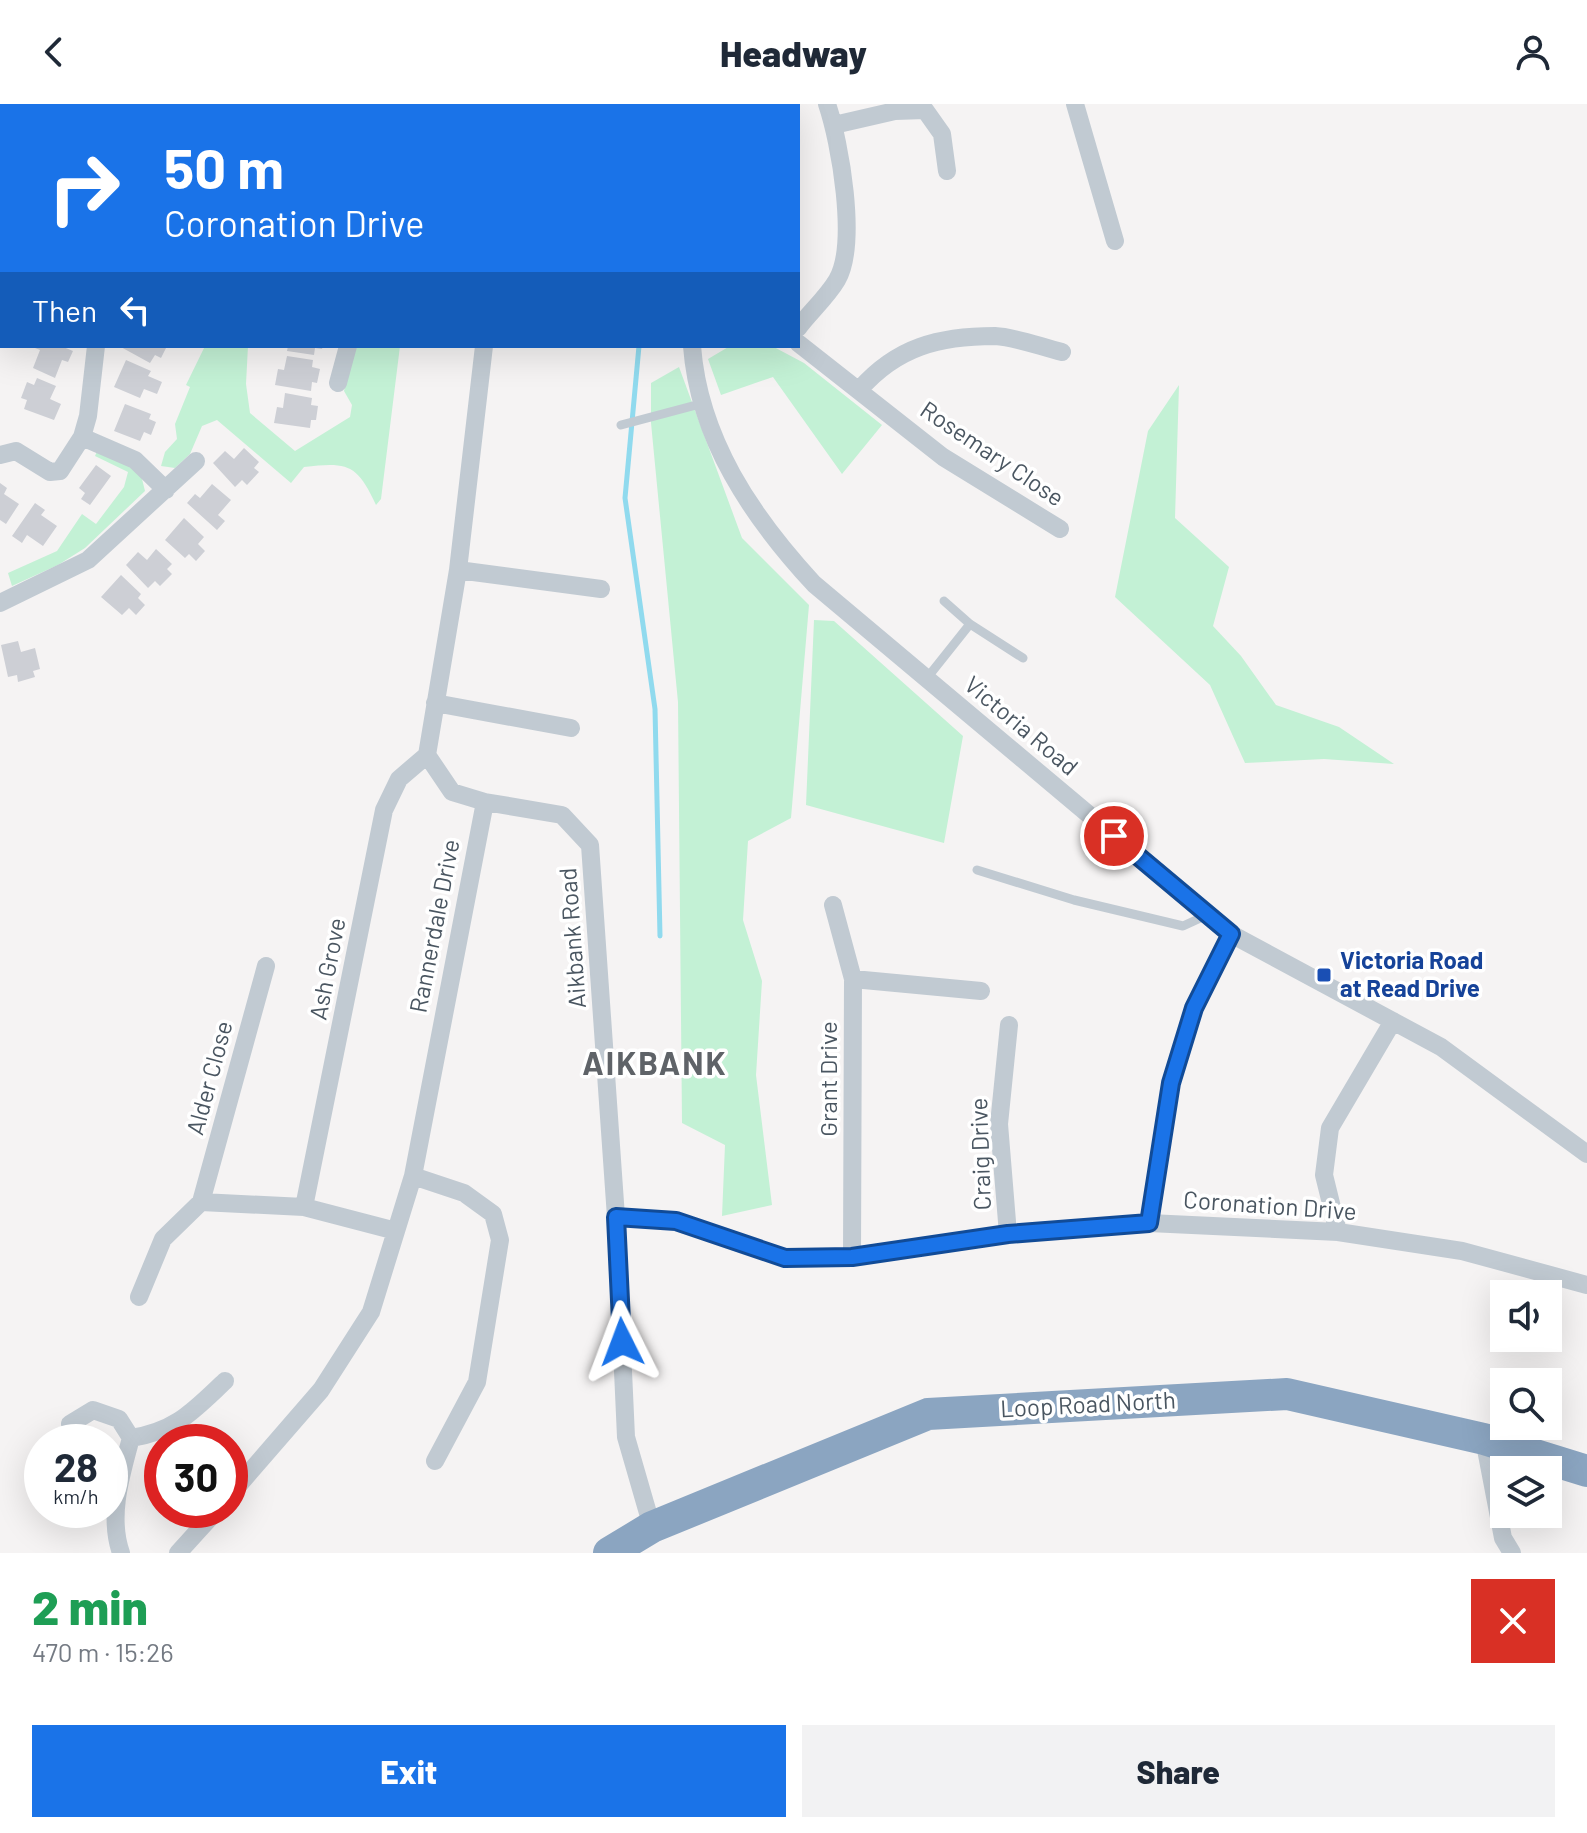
<!DOCTYPE html>
<meta charset="utf-8">
<style>
body{margin:0;font-family:Barlow,sans-serif;background:#f2f2f3;color:#1f2937;height:100vh;display:flex;flex-direction:column;font-size:30px;white-space:nowrap}
*{box-sizing:border-box;margin:0}
p{font-size:26px;color:#747a83}
.icon{flex:none;width:44px;height:44px;fill:none;stroke:currentColor;stroke-width:2;stroke-linecap:round;stroke-linejoin:round}
.map{position:relative;height:1449px;overflow:hidden}
.sheet{display:flex;flex-direction:column;background:#fff;flex:1}
.sheet>*{flex:none}
.top-card{position:absolute;left:0px;top:0px;width:800px;height:244px;box-shadow:0 8px 32px #0002;background:#1a73e8;color:#fff;overflow:hidden}
.fabs{position:absolute;left:1490px;top:1176px;display:grid;gap:16px}
.fabs a{display:grid;place-items:center;width:72px;height:72px;border-radius:0px;background:#fff;box-shadow:0 8px 32px #0002;font-size:40px}
.speed{position:absolute;left:24px;top:1320px;display:flex;gap:16px;font-size:40px;font-weight:700;text-align:center}
.speed>*{display:grid;place-content:center;width:104px;height:104px;border-radius:50%;background:#fff;box-shadow:0 8px 32px #0002;line-height:1}
.speed small{font-size:20px;font-weight:400}
.speed .limit{border:12px solid #d22;background:#fff;color:#111}
.pin{position:absolute;display:grid;place-items:center;width:68px;height:68px;color:#fff;margin:-34px;border:4px solid #fff;border-radius:50%;box-shadow:0 2px 8px #0007}
.me{position:absolute;width:88px;margin:-44px;rotate:357deg;stroke-linejoin:round;filter:drop-shadow(0 0 6px #0008)}
.turn{display:flex;align-items:center;gap:28px;height:168px;padding:0 32px;font-size:36px}
.turn .icon{width:104px;height:104px;stroke-width:2.5}
.turn b{display:block;font-size:56px;line-height:68px}
.then{display:flex;align-items:center;height:76px;padding:0 32px;background:#0003;gap:16px;font-size:30px}
.round{display:grid;place-items:center;flex:none;width:84px;height:84px;border-radius:0px;background:#f2f2f3}
.summary{display:flex;align-items:center;justify-content:space-between;height:136px;padding:0 32px}
h1{font-size:48px;font-weight:800;line-height:60px;color:#1e9e55}
.action{display:flex;gap:16px;margin-top:auto;padding:16px 32px}
.action a{flex:1;height:92px;border-radius:0px;background:#1a73e8;color:#fff;font-size:32px;font-weight:800;line-height:92px;text-align:center}
.action a+a{background:#f2f2f3;color:#1f2937}
header{display:flex;justify-content:space-between;align-items:center;height:104px;padding:0 32px;background:#fff;font-size:36px;font-weight:800}
.map>svg:first-child{display:block}
</style>
<header><svg class="icon" aria-label="back" viewBox="0 0 24 24"><path d="M15 5l-7 7 7 7"/></svg>Headway<svg class="icon" aria-label="person" viewBox="0 0 24 24"><circle cx="12" cy="8" r="4"/><path d="M4 21q1-7 8-7t8 7"/></svg></header>
<div class="map">
<svg width="1587" height="1449" viewBox="0 0 1587 1449">
<rect width="100%" height="100%" fill="#f5f3f3"/>
<path fill="#c3f1d5" d="M205,242H248L246,280L250,309L295,347L350,313L352,301L344,287L354,242H400L381,395L376,401C357,360 348,358 304,363L291,379L217,316L202,322L190,350L175,364L161,362L165,348L177,335L175,320L190,283L186,281Z
M730,242H772L804,259L882,321L842,370L773,273L721,291L708,255Z
M679,263L742,434L809,501L791,714L748,737L743,816L762,877L756,971L772,1101L722,1112L725,1041L682,1019L678,598L651,319V279Z
M1179,281L1175,414L1229,463L1213,522L1241,552L1276,601L1339,623L1394,660L1324,655L1245,659L1210,581L1115,493L1148,327Z
M98,345L140,367L145,387L85,444L58,461L12,482L8,469L57,447L82,410L96,420L124,383L128,368L95,352Z
M814,516L834,517L963,632L944,739L806,701Z"/>
<g fill="none" stroke-linecap="round" stroke-linejoin="round">
<path stroke="#90daee" stroke-width="5" d="M660,2V0
M639,242L625,394L655,605L660,832"/>
</g>
<path fill="#cdcfd5" d="M30,242H61L73,247L68,258L62,256L55,274L33,264L40,246Z
M119,242H167L161,254L155,251L150,259Z
M288,242H323L322,245L315,244L314,251L287,247Z
M287,252L313,256L312,263L320,265L317,279L312,278L311,287L275,281L278,265L284,266Z
M126,256L151,267L148,272L162,278L157,290L144,285L140,294L114,283Z
M37,274L56,282L50,295L61,300L54,316L24,305L27,296L21,294L27,278L34,281Z
M285,289L312,294L311,301L318,302L316,316H311L310,324L274,319L277,303L283,304Z
M125,300L151,310L149,315L156,318L151,331L144,328L140,337L114,327Z
M244,344L259,358L254,364L259,368L247,381L242,376L235,383L213,359L225,347L234,355Z
M96,361L111,372L90,401L81,395L85,389L79,384Z
M0,379L7,384L4,390L19,400L6,420L0,416Z
M212,380L231,396L218,411L225,417L217,426L187,399L195,390L200,394Z
M35,399L45,406L41,411L57,422L43,442L27,431L22,439L12,432Z
M184,414L204,433L198,440L205,447L196,457L189,450L185,454L165,436Z
M156,445L172,460L167,465L172,470L160,482L155,477L148,484L126,461L138,448L147,456Z
M121,471L141,490L138,494L145,501L136,511L129,504L122,511L101,493Z
M18,537L21,548L35,544L40,565L33,567L35,573L18,578L17,571L8,573L1,541Z"/>
<g fill="none" stroke-linecap="round" stroke-linejoin="round">
<path stroke="#c1cad2" stroke-width="9" d="M621,321L700,300
M944,497L970,520L1023,554
M927,574L970,520
M977,766L1074,796L1183,822L1207,811"/>
<path stroke="#c1cad2" stroke-width="18" d="M159,0V2
M545,0L547,2
M615,0V2
M1075,0L1115,137
M422,2L423,0
M834,21L895,7L925,6L942,30L947,67
M798,224C810,208 827,193 837,176C858,140 840,38 827,0
M798,239L943,353L1060,425
M692,242C699,335 752,413 814,480L1231,830L1441,943L1587,1050
M338,279L348,242
M860,285C897,243 939,232 995,232C1016,233 1041,243 1062,248
M82,333L135,356L166,386
M0,351L16,347L50,368L60,367L82,333L88,312L96,242
M458,466L601,485
M0,499L88,456L196,357
M435,599L571,624
M485,698L562,711L590,741L616,1113L626,1333L652,1423
M833,801L853,875L852,1153
M853,875L981,887
M413,1072L464,1089L493,1110L500,1136L477,1278L435,1357
M201,1098L266,862
M304,1103L384,706L399,675L427,651
M616,1113L676,1117L785,1154L852,1153L1008,1130L1149,1119L1338,1128L1462,1147L1587,1181
M1149,1119L1171,979L1194,904L1231,830
M1338,1128L1324,1071L1330,1024L1393,917
M1008,1130L999,1020L1009,921
M139,1193L163,1135L201,1098L304,1103L396,1127
M70,1320L93,1306L119,1315L131,1334C121,1371 108,1412 121,1449
M131,1334C176,1327 193,1307 225,1277
M1484,1335L1503,1434L1512,1449
M230,1391L321,1286L371,1208L413,1072L485,698L452,688L427,651L458,466L484,242
M178,1449L217,1406"/>
<path stroke="#8ba5c1" stroke-width="32" d="M609,1449L652,1423L928,1310L1287,1290L1484,1335L1587,1367"/>
</g>
<g fill="none" stroke-linecap="round" stroke-linejoin="round">
<g stroke="#114b97" stroke-width="20">
<path id="route" d="M622,1238L616,1113L676,1117L785,1154L852,1153L1008,1130L1149,1119L1171,979L1194,904L1231,830L1114,732"/>
</g>
<use href="#route" stroke="#1a73e8" stroke-width="14"/>
</g>
<rect fill="#1a4fb4" stroke="#fff" stroke-width="3" x="1316" y="863" width="16" height="16" rx="4"/>
<g text-anchor="middle" stroke-width="7" stroke-linejoin="round" paint-order="stroke">
<g font-size="24" fill="#4a5661" stroke="#fff">
<text transform="translate(992 350) rotate(34)" y="8">Rosemary Close</text>
<text transform="translate(1021 622) rotate(40)" y="8">Victoria Road</text>
<text transform="translate(435 822) rotate(-79)" y="8">Rannerdale Drive</text>
<text transform="translate(573 834) rotate(-94)" y="8">Aikbank Road</text>
<text transform="translate(328 865) rotate(-79)" y="8">Ash Grove</text>
<text transform="translate(210 974) rotate(-75)" y="8">Alder Close</text>
<text transform="translate(829 975) rotate(-90)" y="8">Grant Drive</text>
<text transform="translate(981 1050) rotate(-92)" y="8">Craig Drive</text>
<text transform="translate(1270 1102) rotate(4)" y="8">Coronation Drive</text>
<text transform="translate(1088 1301) rotate(-3)" y="8">Loop Road North</text>
</g>
<g font-size="24" font-weight="bold" fill="#164399" stroke="#fff" text-anchor="start">
<text x="1340" y="865">Victoria Road<tspan x="1340" dy="28">at Read Drive</tspan></text>
</g>
<g font-size="32" font-weight="bold" letter-spacing="2" fill="#5f6368" stroke="#fff">
<text x="655" y="971">AIKBANK</text>
</g>
</g>
</svg>
<div class="fabs">
<a><svg class="icon" aria-label="sound" viewBox="0 0 24 24"><path d="M4 9h4l5-4v14l-5-4H4zM17 9q2 3 0 6"/></svg></a>
<a><svg class="icon" aria-label="search" viewBox="0 0 24 24"><circle cx="10" cy="10" r="6"/><path d="M15 15l6 6"/></svg></a>
<a><svg class="icon" aria-label="layers" viewBox="0 0 24 24"><path d="M12 4l9 5-9 5-9-5zM3 14l9 5 9-5"/></svg></a>
</div>
<div class="speed"><div>28<small>km/h</small></div><div class="limit">30</div></div>
<div class="pin" style="left:1114px;top:732px;background:#d93025"><svg class="icon" aria-label="arrive" viewBox="0 0 24 24"><path d="M6 21V4h12l-3 4 3 4H6"/></svg></div>
<svg class="me" style="left:622px;top:1238px" viewBox="-20 -20 40 40"><path d="M0-17L14 15 0 8-14 15z" fill="#1a73e8" stroke="#fff" stroke-width="4"/></svg>
<div class="top-card">
<div class="turn"><svg class="icon" aria-label="right" viewBox="0 0 24 24"><path d="M7 20v-9h11M14 6l5 5-5 5"/></svg><div><b>50 m</b>Coronation Drive</div></div>
<div class="then">Then<svg class="icon" aria-label="left" viewBox="0 0 24 24"><path d="M17 20v-9H6M10 6l-5 5 5 5"/></svg></div>
</div>
</div>
<section class="sheet">
<div class="summary"><div><h1>2 min</h1><p>470 m · 15:26</p></div><a class="round" style="background:#d93025;color:#fff"><svg class="icon" aria-label="close" viewBox="0 0 24 24"><path d="M6 6l12 12M18 6L6 18"/></svg></a></div>
<div class="action"><a>Exit</a><a>Share</a></div>
</section>
